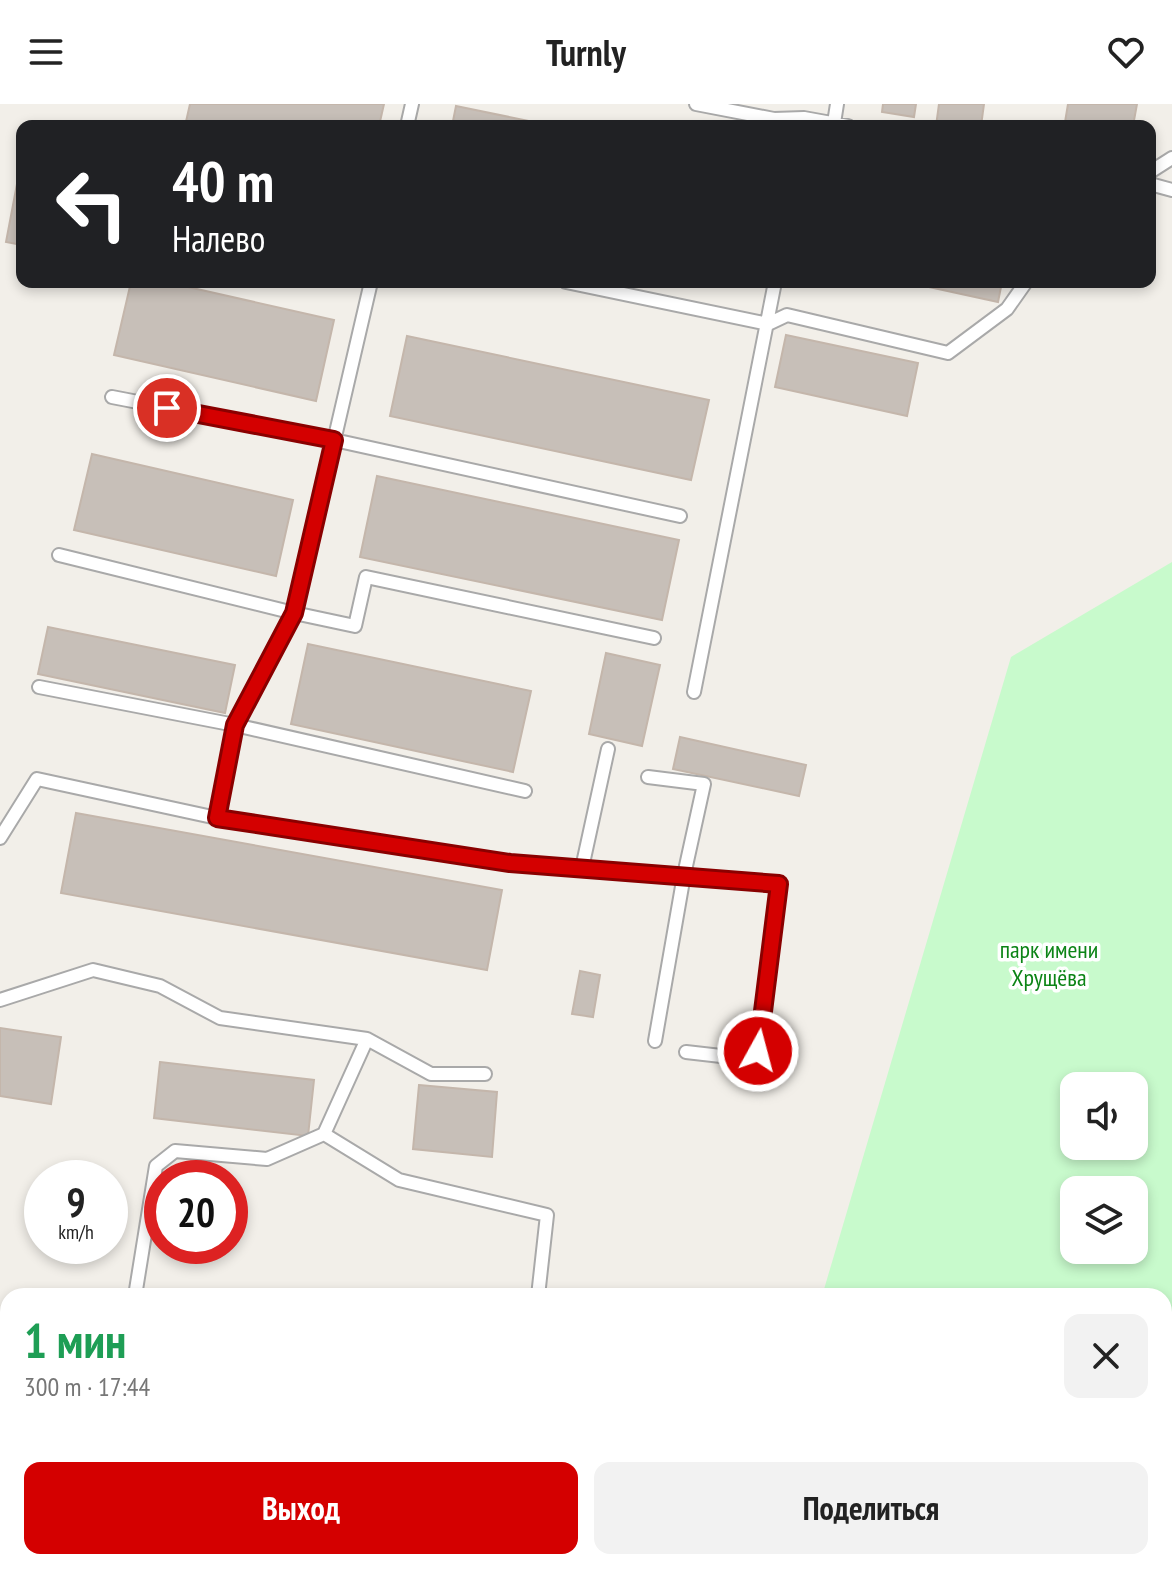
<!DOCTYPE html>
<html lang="ru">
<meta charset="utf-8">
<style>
body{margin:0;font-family:"PT Sans Narrow",sans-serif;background:#f2f2f2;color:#222;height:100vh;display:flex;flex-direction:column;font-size:30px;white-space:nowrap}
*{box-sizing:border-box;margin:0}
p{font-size:26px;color:#767676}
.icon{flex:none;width:44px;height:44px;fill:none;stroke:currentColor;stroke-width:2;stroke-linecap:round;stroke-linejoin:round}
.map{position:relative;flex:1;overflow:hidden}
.details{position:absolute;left:0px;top:1184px;width:1172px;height:282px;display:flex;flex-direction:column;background:#fff;border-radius:24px 24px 0 0;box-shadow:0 4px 12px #0003}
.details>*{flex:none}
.banner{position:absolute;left:16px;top:16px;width:1140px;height:168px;border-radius:16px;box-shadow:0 4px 12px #0003;background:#202124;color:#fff;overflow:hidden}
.fabs{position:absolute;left:1060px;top:968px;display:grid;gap:16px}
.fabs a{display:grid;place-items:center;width:88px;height:88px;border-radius:16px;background:#fff;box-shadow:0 4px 12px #0003;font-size:40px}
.speed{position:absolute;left:24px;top:1056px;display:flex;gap:16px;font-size:40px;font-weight:700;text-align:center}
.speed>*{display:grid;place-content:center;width:104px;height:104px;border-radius:50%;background:#fff;box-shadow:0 4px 12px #0003;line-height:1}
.speed small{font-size:20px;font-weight:400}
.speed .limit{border:12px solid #d22;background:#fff;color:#111}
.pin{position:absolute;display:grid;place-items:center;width:68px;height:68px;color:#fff;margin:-34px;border:4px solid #fff;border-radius:50%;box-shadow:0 2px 8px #0007}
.me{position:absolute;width:88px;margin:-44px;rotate:7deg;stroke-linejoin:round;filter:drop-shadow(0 0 6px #0008)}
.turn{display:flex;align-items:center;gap:28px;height:168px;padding:0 24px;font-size:36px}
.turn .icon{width:104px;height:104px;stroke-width:2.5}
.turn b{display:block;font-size:56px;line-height:68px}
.round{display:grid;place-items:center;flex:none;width:84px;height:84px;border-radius:16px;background:#f2f2f2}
.head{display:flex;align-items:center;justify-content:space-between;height:136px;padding:0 24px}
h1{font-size:48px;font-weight:700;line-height:60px;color:#1e9e55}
.action{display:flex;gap:16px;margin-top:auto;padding:16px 24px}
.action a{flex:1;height:92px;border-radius:16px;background:#d40000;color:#fff;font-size:32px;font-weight:700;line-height:92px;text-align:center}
.action a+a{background:#f2f2f2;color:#222}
header{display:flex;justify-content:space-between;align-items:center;height:104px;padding:0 24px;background:#fff;font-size:36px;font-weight:700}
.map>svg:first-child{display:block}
</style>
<header><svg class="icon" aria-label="menu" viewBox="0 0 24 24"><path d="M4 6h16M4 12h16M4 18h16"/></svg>Turnly<svg class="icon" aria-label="heart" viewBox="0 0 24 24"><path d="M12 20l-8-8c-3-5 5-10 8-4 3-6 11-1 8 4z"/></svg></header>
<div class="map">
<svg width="1172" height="1465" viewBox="0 0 1172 1465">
<rect width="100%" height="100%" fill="#f2efe9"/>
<path fill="#c8facc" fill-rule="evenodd" d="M1172,458V1312H1164V1192H822L1011,553ZM1074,982H1134V1042H1074ZM1074,1086H1134V1146H1074Z"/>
<path fill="#c7bfb8" stroke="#c4b6ab" stroke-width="2" d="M190,0H384L379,22H185Z
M883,0H916L914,13L882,8Z
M939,0H984L981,22H936Z
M1068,0H1137L1133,22L1065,18Z
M456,2L553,22H452Z
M17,80L22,81V141L6,138Z
M131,178H166L334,216L316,297L114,251Z
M906,178H1002L998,198Z
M786,231L918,259L907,312L775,283Z
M407,232L709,296L691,376L390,312Z
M92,350L293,396L276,472L74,426Z
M377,372L679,436L662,516L360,453Z
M48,523L235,561L225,609L38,570Z
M308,540L531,587L513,668L291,620Z
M606,549L660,561L642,642L589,630Z
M680,633L806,661L799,692L673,665Z
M76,709L502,786L487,866L61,789Z
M580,867L600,871L593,913L572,910Z
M0,924L61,933L51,1000L0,992Z
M160,958L314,976L308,1032L154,1014Z
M419,981L497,988L492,1053L413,1045Z"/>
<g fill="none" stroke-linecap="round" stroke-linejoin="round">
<g stroke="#a9a9a9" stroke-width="16">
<path id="service" d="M696,0L774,15L804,14L848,22
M834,19L837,0
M407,22L412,0
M1150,68L1172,54
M1150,80L1172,86
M566,178L768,220L787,211L948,249L1007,205L1026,178
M112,293L334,336L680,412
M59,451L294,509L371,178
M39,583L235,621L525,687
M694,588L775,178
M648,673L704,680L684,771L655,937
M217,714L235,621L294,509L355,522L366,473L654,534
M0,734L37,675L217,714L510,759L779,780L756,956L686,948
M582,764L608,645
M0,896L93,866L160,882L220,914L367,935L324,1030L267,1055L175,1047L156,1062L135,1192
M367,935L431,970H485
M324,1030L399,1076L547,1111L538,1192"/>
</g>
<g stroke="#a9a9a9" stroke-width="28">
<path id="minor" d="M385,1465L390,1458
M500,1465L502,1458
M858,1465L859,1458"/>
</g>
<g stroke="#a06b00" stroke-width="42">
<path id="primary" d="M0,1241L8,1242
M1164,1333L1172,1334"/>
</g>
<use href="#service" stroke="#fff" stroke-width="12"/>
<use href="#minor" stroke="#fff" stroke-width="24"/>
<use href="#primary" stroke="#fcd6a4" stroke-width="38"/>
</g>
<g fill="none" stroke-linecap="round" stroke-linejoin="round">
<g stroke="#8a0000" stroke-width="20">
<path id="route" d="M167,304L334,336L294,509L235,621L217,714L510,759L779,780L758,947"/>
</g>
<use href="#route" stroke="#d40000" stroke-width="14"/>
</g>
<g text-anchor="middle" stroke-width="7" stroke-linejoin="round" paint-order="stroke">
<g font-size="24" fill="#0c8416" stroke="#fff">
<text x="1049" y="854">парк имени<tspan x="1049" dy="28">Хрущёва</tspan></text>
</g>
</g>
</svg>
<div class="fabs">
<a><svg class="icon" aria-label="sound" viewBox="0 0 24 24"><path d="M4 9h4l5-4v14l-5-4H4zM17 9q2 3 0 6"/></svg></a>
<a><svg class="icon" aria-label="layers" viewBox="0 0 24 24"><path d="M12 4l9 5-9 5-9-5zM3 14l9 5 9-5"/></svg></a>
</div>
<div class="speed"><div>9<small>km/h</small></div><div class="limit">20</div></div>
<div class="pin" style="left:167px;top:304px;background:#d93025"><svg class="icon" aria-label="arrive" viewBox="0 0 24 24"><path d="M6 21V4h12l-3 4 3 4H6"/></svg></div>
<svg class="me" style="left:758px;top:947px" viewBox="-20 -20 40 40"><circle r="17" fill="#d40000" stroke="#fff" stroke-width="3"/><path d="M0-11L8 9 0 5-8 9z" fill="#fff"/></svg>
<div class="banner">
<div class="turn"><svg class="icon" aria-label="left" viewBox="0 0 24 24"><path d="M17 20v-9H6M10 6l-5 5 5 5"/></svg><div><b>40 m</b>Налево</div></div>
</div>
<section class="details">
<div class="head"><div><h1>1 мин</h1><p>300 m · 17:44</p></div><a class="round"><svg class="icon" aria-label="close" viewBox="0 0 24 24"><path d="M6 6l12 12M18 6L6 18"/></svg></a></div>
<div class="action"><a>Выход</a><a>Поделиться</a></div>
</section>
</div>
